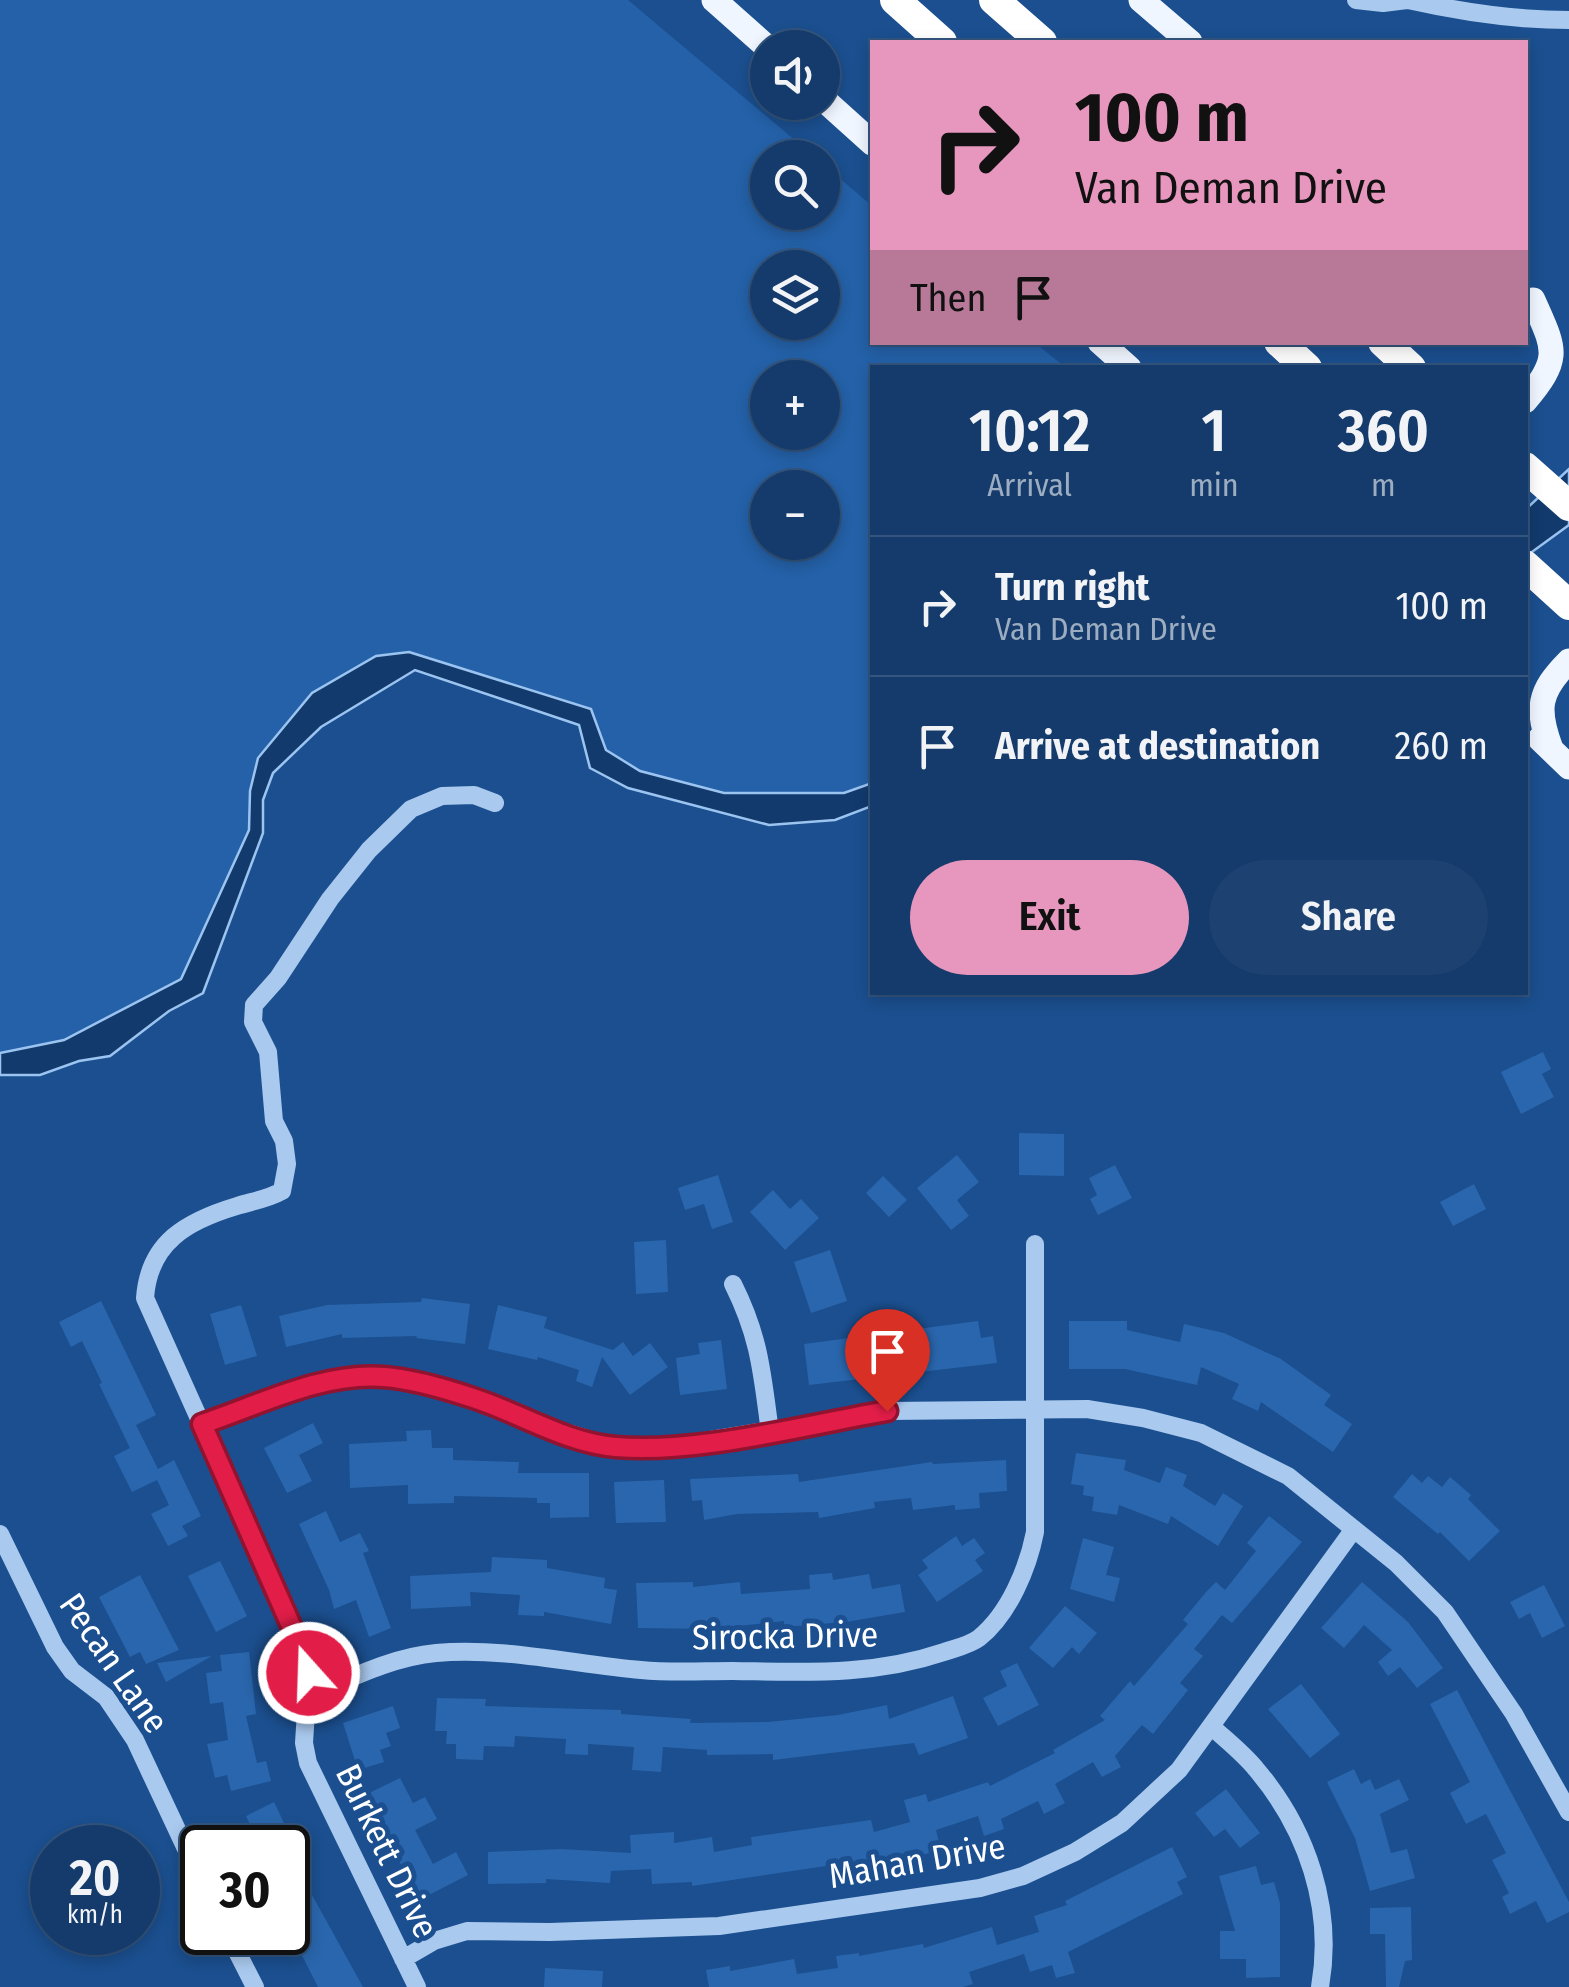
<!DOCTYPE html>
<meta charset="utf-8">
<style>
body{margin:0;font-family:"Fira Sans Condensed",sans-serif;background:#1d4271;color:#f1f3f6;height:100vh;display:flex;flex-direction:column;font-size:38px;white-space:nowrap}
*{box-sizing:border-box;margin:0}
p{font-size:32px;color:#9dadc1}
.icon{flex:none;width:55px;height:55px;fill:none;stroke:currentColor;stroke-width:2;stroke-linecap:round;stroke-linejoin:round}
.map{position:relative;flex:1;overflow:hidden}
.details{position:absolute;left:870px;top:365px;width:658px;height:630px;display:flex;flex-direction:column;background:#143b6b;border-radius:0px;box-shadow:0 5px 15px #0003,0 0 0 2px #33557e}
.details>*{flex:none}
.guide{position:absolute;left:870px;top:40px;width:658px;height:305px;border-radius:0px;box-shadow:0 5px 15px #0003,0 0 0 2px #33557e;background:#e797bd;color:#111;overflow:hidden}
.fabs{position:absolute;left:750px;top:30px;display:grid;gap:20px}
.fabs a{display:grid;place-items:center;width:90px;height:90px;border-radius:50%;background:#143b6b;box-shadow:0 5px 15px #0003,0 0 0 2px #33557e;font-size:50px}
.speed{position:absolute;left:30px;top:1825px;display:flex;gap:20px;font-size:50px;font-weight:700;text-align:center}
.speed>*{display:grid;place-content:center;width:130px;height:130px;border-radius:50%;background:#143b6b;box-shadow:0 5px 15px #0003,0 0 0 2px #33557e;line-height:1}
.speed small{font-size:25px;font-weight:400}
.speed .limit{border:5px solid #111;border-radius:15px;background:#fff;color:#111}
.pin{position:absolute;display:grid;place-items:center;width:85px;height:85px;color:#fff;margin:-102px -42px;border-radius:50% 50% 50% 0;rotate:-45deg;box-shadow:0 0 10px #0007}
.pin .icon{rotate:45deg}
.me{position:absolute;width:110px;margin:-55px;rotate:340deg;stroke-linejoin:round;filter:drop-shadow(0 0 8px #0008)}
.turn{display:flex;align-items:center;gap:35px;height:210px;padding:0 40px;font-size:45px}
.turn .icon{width:130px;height:130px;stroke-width:2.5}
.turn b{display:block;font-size:70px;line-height:85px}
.then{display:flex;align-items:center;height:95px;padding:0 40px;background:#0003;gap:20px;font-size:38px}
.eta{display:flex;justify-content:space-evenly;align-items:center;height:170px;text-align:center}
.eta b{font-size:60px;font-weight:600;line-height:70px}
.cta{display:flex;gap:20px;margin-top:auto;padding:20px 40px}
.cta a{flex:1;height:115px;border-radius:60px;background:#e797bd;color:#111;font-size:40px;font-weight:600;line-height:115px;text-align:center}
.cta a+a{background:#1d4271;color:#f1f3f6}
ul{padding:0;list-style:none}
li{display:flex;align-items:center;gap:30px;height:140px;padding:0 40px;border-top:2px solid #33557e}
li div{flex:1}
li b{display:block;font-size:38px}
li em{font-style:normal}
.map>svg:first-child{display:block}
</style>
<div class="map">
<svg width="1569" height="1987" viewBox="0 0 1569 1987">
<rect width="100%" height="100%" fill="#1b4f8f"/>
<path fill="#2461a8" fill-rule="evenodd" d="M0,0H628L815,157L768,158V212H822L823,164L872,206V342L1035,343L1065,367L872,368V783L844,793H724L639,771L606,750L591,709L409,652L312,693L292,719L250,791L249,830L181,979L64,1040L0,1053ZM768,268H822V322H768ZM768,378H822V432H768ZM768,488H822V542H768Z"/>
<path fill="#123a6d" stroke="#9cc4f0" stroke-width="2.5" d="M1569,469V525L1525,557V510Z
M409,652L591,709L606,750L640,771L724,793H844L872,783V806L835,820L769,825L628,788L590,768L579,725L415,670L321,727L273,773L263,800V833L203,993L169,1011L110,1056L79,1061L40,1075H0V1053L64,1040L181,979L249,830L250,791L258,758L312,693L376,656Z"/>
<path fill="#2a66ad" d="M1543,1052L1551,1069L1542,1074L1554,1097L1521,1114L1501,1072Z
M1019,1133L1064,1134V1176L1019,1175Z
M957,1155L979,1182L957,1200L969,1216L951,1230L917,1188Z
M1115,1165L1132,1198L1098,1215L1090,1199L1097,1195L1089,1178Z
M718,1175L733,1222L712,1229L704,1204L685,1210L678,1188Z
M883,1176L907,1200L889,1217L866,1193Z
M1474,1184L1486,1209L1453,1226L1440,1202Z
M773,1190L790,1209L801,1199L819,1218L785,1250L750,1212Z
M666,1240L668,1292L636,1294L634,1242Z
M830,1250L847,1301L811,1313L794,1262Z
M422,1298L470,1304L465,1344L416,1338L417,1336L342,1338V1334L286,1347L279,1316L327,1305L421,1302Z
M101,1301L156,1415L136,1425L158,1469L174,1460L201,1516L182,1526L188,1536L168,1546L151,1514L169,1505L157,1480L132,1492L114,1456L130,1448L99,1384L102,1383L82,1341L71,1347L59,1322Z
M241,1305L257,1356L225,1365L210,1314Z
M498,1305L547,1317L544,1328L613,1350L623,1342L633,1356L650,1343L668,1367L630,1395L602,1357L592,1387L576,1381L579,1370L538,1357L537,1360L488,1349Z
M978,1321L981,1338L993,1336L997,1363L809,1385L804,1344Z
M1069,1321H1127V1330L1180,1342L1184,1324L1224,1333L1281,1359L1331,1395L1324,1405L1352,1424L1333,1452L1261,1402L1258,1411L1232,1399L1239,1384L1201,1367L1197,1385L1125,1369H1069Z
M721,1340L727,1389L680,1395L676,1358L700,1354L698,1343Z
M313,1423L323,1443L299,1455L312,1481L287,1493L264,1448Z
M431,1430L432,1448H453V1460L519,1462L518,1473H589V1517L550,1518V1503H537V1498L454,1496V1503L408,1504V1485L350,1488L349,1444L407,1441L406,1431Z
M1076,1453L1126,1460L1124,1470L1160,1483L1166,1467L1187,1475L1183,1486L1215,1506L1223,1493L1243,1506L1218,1546L1171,1516L1168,1524L1119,1505L1117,1515L1092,1511L1094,1497L1083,1495L1084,1486L1071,1484Z
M1006,1460L1007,1491L979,1493L980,1508L955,1510V1505L913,1510L911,1498L874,1502L875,1508L819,1518L818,1512L737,1514L704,1520L702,1500L692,1501L690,1479L798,1474L799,1482L932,1462L933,1464Z
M1412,1474L1422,1483L1428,1476L1442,1487L1450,1477L1471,1495L1468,1499L1500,1531L1469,1561L1440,1532L1438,1534L1393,1497Z
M664,1480L666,1522L616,1523L614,1482Z
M326,1511L340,1542L360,1533L369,1551L363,1553L391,1628L369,1637L356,1600L334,1609L329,1590L299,1524Z
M1269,1516L1302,1542L1232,1623L1222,1615L1194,1649L1203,1656L1180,1683L1188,1690L1153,1734L1142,1725L1115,1756L1121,1767L1102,1777L1093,1762L1055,1784L1065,1803L1044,1814L1038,1801L1001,1819L1004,1829L984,1836L978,1816L936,1830L941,1850L895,1862V1859L827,1871L826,1866L692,1886V1882L652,1884L651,1869L611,1871L610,1883L546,1879V1883L488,1884V1852L561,1849L631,1853L630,1835L674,1832V1843L712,1837L714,1852L752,1845L751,1837L871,1820L874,1832L910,1822L904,1800L926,1794L928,1802L988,1782L990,1786L1055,1753L1053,1750L1105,1720L1100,1716L1130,1681L1134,1686L1188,1624L1183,1620L1206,1592L1216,1582L1225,1590L1256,1551L1247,1543Z
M956,1536L962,1546L974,1538L985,1553L975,1560L983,1571L937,1602L918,1575L928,1568L922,1560Z
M1083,1538L1114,1547L1106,1575L1120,1578L1114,1602L1070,1589Z
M492,1557L547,1560V1568L605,1578L604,1588L617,1590L611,1624L544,1612V1616L518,1615L520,1595L470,1592L471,1606L411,1609L410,1576L491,1572Z
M220,1561L247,1616L216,1632L188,1576Z
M832,1573L833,1580L869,1574L872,1589L900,1584L905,1612L846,1622L784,1627V1621L711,1629L638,1628L636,1583L693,1582V1587L740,1582L741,1594L810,1589L809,1575Z
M140,1575L179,1650L146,1664L140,1652L130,1657L99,1597Z
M1362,1582L1408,1622L1443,1668L1417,1688L1400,1667L1388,1676L1378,1662L1392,1650L1364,1625L1344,1648L1321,1628Z
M1544,1585L1565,1626L1542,1638L1530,1613L1519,1619L1510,1602Z
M1065,1606L1097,1633L1079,1654L1072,1647L1053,1668L1029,1648Z
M249,1652L256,1714L246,1716L257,1763L266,1761L271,1781L231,1791L227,1775L215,1778L207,1744L228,1740L223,1702L210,1704L206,1673L222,1671L220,1655Z
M212,1656L166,1682L157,1663Z
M1017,1663L1039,1705L998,1726L983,1698L1007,1686L1000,1671Z
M1301,1684L1340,1734L1310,1758L1268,1709Z
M1457,1690L1569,1902V1912L1547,1923L1536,1901L1510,1914L1502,1897L1509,1893L1492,1860L1506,1853L1486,1814L1466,1824L1450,1793L1470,1782L1430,1704Z
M953,1696L968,1738L919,1755L914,1743L773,1760V1754L707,1755V1750L663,1747L661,1772L632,1770L634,1747L588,1744V1755L565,1754L566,1739L515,1736L514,1747L484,1746L483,1760L456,1759V1744H446L447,1731H435L437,1698L486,1699L485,1706L621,1710V1714L691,1719L690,1723L768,1722L838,1715L887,1705L889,1719Z
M393,1706L400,1728L386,1733L391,1746L380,1750L384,1762L358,1770L343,1723Z
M1354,1769L1361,1784L1370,1779L1375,1790L1399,1779L1409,1800L1380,1814L1391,1853L1407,1849L1415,1878L1370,1891L1355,1838L1327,1782Z
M400,1778L413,1803L425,1797L437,1819L415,1830L433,1864L456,1852L468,1875L419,1900L365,1795Z
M1226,1789L1260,1833L1240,1848L1225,1829L1214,1837L1195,1813Z
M274,1802L296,1848H261L246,1816Z
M1172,1847L1187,1877L1177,1882L1183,1894L1068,1952L1075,1973L1056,1978L1052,1965L1030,1972L1024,1954L969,1972L973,1984L963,1987H709L706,1970L730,1966V1971L794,1959L797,1974L838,1968L836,1956L859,1953V1956L923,1944L924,1948L992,1927L997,1945L1039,1932L1034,1916L1067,1905L1065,1901Z
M1256,1866L1261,1885L1274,1882L1280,1903V1977L1246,1978V1959H1220V1931H1235L1219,1876Z
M288,1876L300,1901L312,1895L363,1987H318L288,1928Z
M1411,1907L1412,1960L1405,1961L1399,1987H1386L1385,1934H1370V1908Z
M545,1968L603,1971L602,1987H544Z"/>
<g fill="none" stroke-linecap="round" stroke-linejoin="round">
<path stroke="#a9c9ee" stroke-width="18" d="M1356,0L1383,3L1407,0
M1408,0C1461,12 1515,20 1569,20
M733,1284C760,1338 762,1373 770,1432
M201,1424L330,1380L387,1377L473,1398L536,1423L614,1447L662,1448L887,1411L1087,1409L1143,1418L1201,1433L1288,1476L1396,1563L1445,1612L1514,1714L1569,1812
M0,1534L55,1647L72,1671L106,1697L135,1740L202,1883
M306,1697C347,1680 391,1657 436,1653C503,1647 574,1664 641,1670C671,1673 702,1671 733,1671C806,1672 873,1676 944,1652C956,1648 970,1645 979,1638C1009,1614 1028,1568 1035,1532V1244
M1211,1726C1226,1740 1243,1753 1256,1769C1307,1829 1334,1908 1320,1987
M227,1932L255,1987
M403,1959L434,1941L467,1931L550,1932L719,1926L980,1888L1023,1876L1075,1852L1122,1823L1179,1770L1354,1529
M417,1987L308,1763L304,1743L309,1664L145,1298C149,1242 187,1221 237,1206C253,1201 268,1199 282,1191L287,1164L284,1141L274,1121L268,1052L253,1022L254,1005L278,978L330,899L369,850L411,809L442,796L474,795L495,803"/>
<path stroke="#f0f6ff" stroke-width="25" d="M714,0L768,48
M1141,0L1190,42
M822,98L872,143
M1100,342L1129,368
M1525,401C1562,357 1555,350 1533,300
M1540,739L1569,767
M1551,749C1536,709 1538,692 1569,661"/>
<path stroke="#fff" stroke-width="30" d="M895,0L942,42
M994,0L1042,42
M1279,342L1307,368
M1383,342L1411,368
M1525,467L1569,506
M1525,565L1569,605"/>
</g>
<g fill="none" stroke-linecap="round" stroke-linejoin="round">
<g stroke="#92132f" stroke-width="25">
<path id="route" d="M309,1673L308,1664L202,1424C259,1405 322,1372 384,1377C412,1379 446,1389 473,1398C520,1413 566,1443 616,1447C697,1454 806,1425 887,1411"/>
</g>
<use href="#route" stroke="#e11d48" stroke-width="18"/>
</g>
<g text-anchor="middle" stroke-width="10" stroke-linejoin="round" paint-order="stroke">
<g font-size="35" fill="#fff" stroke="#1b4f8f">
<text transform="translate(785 1636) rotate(-1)" y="12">Sirocka Drive</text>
<text transform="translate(114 1663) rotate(55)" y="12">Pecan Lane</text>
<text transform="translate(387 1851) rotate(64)" y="12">Burkett Drive</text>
<text transform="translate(917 1861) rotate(-10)" y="12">Mahan Drive</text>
</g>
</g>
</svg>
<div class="fabs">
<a><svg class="icon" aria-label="sound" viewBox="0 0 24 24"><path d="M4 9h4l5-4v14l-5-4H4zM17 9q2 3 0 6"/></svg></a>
<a><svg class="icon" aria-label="search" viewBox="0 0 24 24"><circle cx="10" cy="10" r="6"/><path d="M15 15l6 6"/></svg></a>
<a><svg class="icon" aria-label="layers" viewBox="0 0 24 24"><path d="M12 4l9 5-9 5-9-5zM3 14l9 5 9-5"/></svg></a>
<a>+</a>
<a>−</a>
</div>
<div class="speed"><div>20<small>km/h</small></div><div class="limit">30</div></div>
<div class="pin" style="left:887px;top:1411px;background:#d93025"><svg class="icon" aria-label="arrive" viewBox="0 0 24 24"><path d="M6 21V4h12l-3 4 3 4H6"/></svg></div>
<svg class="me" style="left:309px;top:1673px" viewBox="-20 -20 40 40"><circle r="17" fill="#e11d48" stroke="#fff" stroke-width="3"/><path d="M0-11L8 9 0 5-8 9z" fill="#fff"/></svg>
<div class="guide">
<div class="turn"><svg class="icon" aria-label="right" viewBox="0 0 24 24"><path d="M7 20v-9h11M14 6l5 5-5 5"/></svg><div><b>100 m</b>Van Deman Drive</div></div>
<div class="then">Then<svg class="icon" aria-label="arrive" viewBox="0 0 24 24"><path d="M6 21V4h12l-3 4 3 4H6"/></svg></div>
</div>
<section class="details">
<div class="eta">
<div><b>10:12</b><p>Arrival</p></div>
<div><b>1</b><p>min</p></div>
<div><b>360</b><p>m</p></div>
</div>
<ul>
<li><svg class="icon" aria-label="right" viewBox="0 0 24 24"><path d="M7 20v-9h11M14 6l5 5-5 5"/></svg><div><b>Turn right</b><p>Van Deman Drive</p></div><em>100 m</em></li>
<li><svg class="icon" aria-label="arrive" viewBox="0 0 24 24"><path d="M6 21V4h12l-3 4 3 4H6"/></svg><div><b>Arrive at destination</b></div><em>260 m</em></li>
</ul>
<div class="cta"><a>Exit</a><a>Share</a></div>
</section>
</div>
